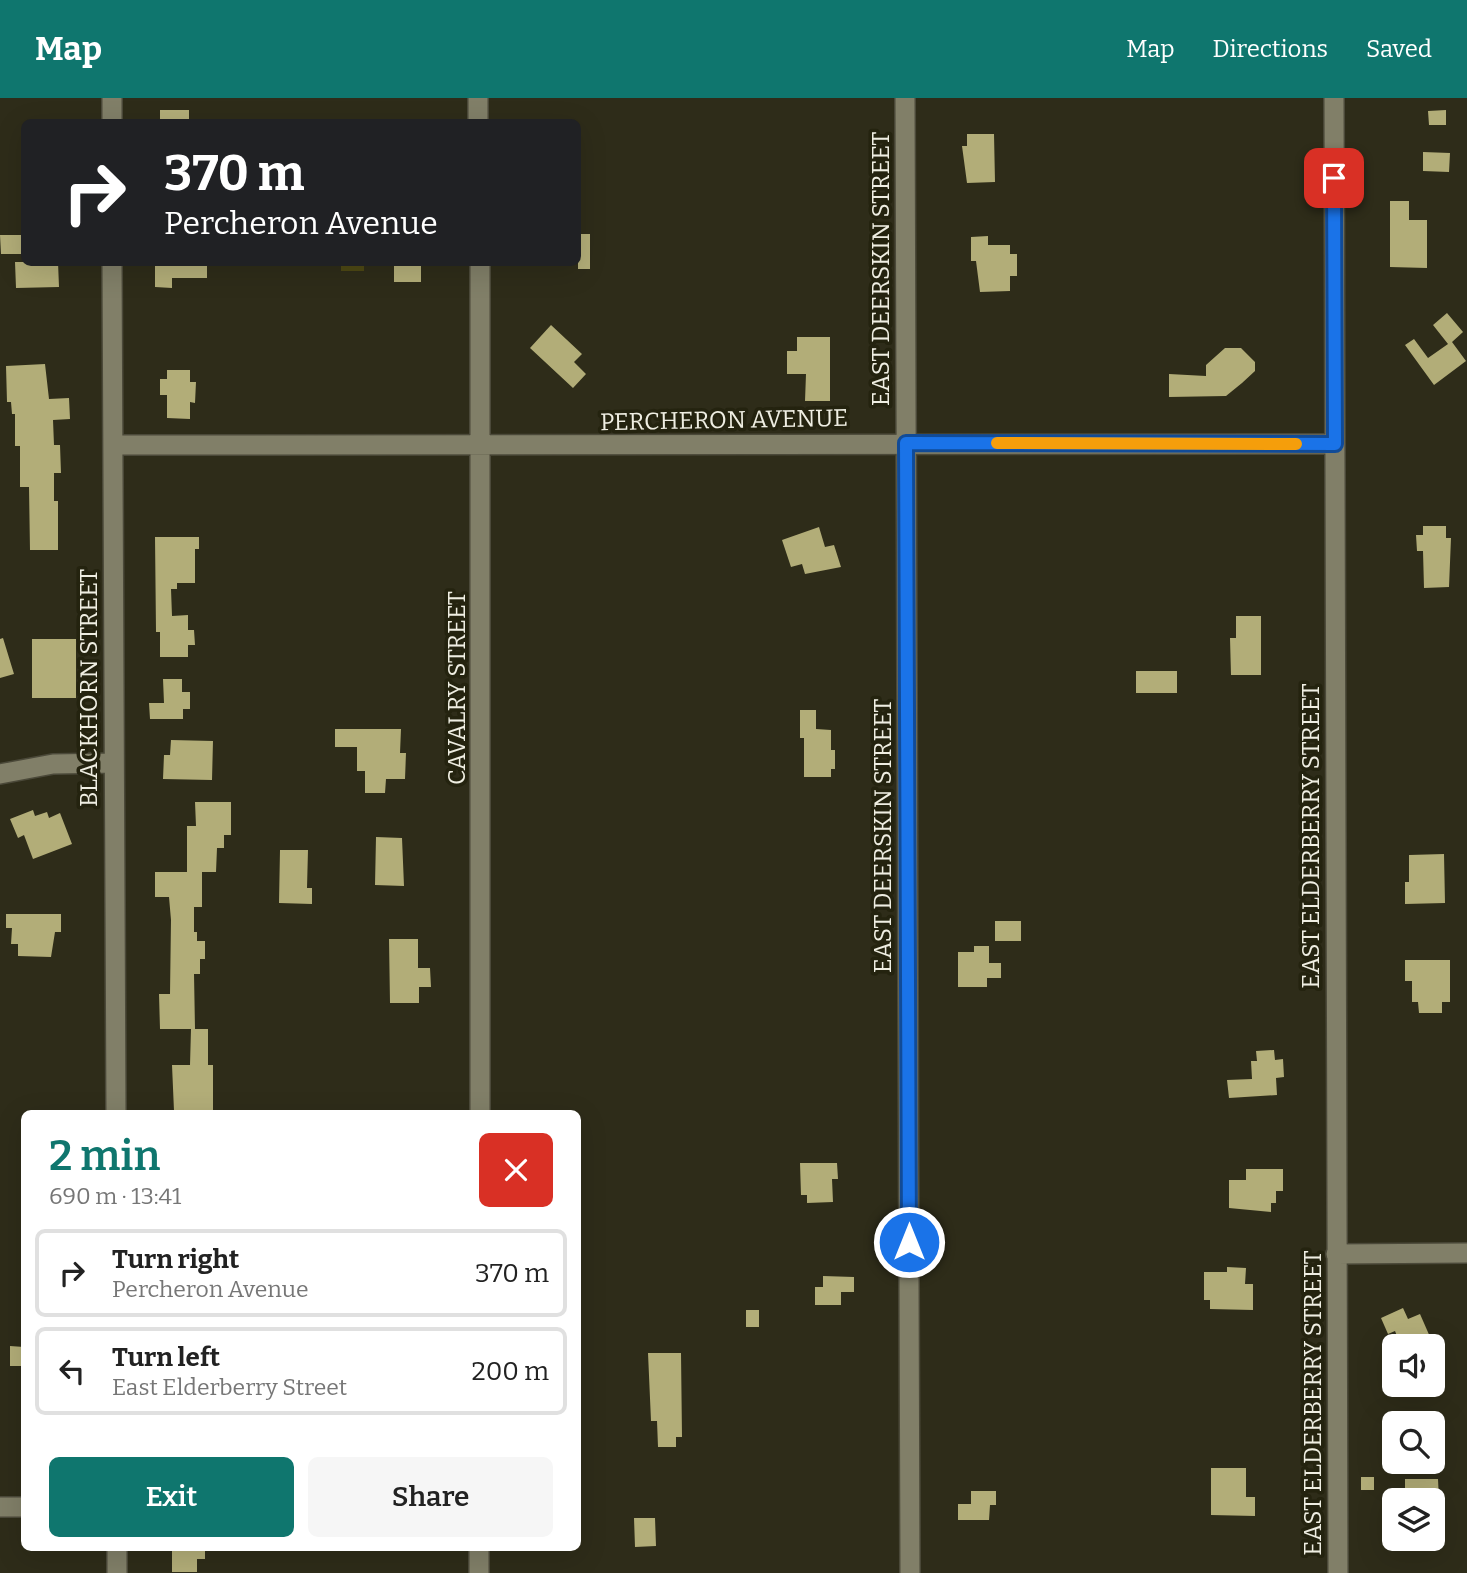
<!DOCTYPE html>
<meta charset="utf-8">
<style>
body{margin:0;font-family:Bitter,serif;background:#f6f6f6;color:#222;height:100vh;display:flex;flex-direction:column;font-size:26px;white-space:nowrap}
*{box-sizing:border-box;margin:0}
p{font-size:23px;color:#767676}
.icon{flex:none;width:38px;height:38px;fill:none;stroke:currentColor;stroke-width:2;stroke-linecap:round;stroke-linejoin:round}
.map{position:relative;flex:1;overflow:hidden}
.drawer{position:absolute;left:21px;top:1012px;width:560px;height:441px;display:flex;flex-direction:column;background:#fff;border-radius:10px;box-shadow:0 7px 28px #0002}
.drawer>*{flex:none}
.hud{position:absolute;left:21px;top:21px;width:560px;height:147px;border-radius:10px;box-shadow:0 7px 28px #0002;background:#202124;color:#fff;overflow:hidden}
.tools{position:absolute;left:1382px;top:1236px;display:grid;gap:14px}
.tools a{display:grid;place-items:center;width:63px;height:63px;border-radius:10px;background:#fff;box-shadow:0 7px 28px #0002;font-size:35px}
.pin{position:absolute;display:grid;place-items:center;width:60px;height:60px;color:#fff;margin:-30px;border-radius:14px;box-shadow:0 4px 10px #0006}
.me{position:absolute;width:77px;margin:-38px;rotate:0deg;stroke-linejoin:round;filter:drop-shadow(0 0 5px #0008)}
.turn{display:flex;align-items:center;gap:24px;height:147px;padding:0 28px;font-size:32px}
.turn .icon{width:91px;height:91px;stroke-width:2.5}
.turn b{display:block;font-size:49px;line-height:60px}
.round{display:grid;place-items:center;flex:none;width:74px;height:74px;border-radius:10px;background:#f6f6f6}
.headline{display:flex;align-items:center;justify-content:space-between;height:119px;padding:0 28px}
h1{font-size:42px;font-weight:600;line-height:52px;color:#0f766e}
.action{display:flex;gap:14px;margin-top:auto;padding:14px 28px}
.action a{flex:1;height:80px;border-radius:10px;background:#0f766e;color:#fff;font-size:28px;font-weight:600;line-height:80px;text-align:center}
.action a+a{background:#f6f6f6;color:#222}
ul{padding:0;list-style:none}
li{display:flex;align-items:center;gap:21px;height:88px;margin:0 14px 10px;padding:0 14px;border:4px solid #e0e0e0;border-radius:10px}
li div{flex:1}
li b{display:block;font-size:26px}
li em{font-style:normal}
header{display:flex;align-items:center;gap:42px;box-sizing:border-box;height:98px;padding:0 35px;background:#0f766e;color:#fff}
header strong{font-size:33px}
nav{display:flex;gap:38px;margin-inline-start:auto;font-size:24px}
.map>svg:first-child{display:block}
</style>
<header>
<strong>Map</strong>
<nav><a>Map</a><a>Directions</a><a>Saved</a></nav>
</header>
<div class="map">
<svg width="1467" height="1475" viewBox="0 0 1467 1475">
<rect width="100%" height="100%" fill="#2e2c19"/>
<path fill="#4d4814" d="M341,165H364V173H341Z"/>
<path fill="#b2ad78" d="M160,12H189V24H160Z
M1446,12V27H1429L1428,13Z
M967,36H994L995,84L967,85L962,48H967Z
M1423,54L1450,55L1449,74L1423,73Z
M1390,103H1409V122H1427V170L1390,169Z
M578,136H590V171H578Z
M0,137H24V156H1Z
M988,138V147H1010V156H1017V178H1010V193L980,194L976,163H971V139Z
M15,164H58L59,189L16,190Z
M155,164H207V180H172V190L155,189Z
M394,164H421V184H394Z
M1447,215L1463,234L1452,244L1466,263L1434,287L1405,247L1414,241L1428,260L1448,246L1433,227Z
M551,227L582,256L574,264L586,276L573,290L530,250Z
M797,239H830V303H805L806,276H787V253H797Z
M1225,250H1241L1255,264V273L1242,285L1226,298L1169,299V276L1206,278V267Z
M45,266L49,301L69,300L70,321L53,322L54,347H60L61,375H54V403H58V452H30L29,389H20V348H15V316H12L11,304H7L6,268Z
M167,272H190V284H196L195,305L190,304V321L167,320V297H160V281H167Z
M1423,428H1446V440H1451L1449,489L1424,490L1423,453H1417L1416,437H1423Z
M819,429L825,449L834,447L841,469L805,476L802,466L791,469L782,442Z
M155,439H199V451H195V485H177V491H171L172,518L188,517V532H194L195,547H188V559H160V534H156Z
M1236,518H1261V577H1231L1230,540H1236Z
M3,540L14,576L0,580V541Z
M32,541H76V600H32Z
M1136,573H1177V595H1136Z
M163,581H182V594H190V611H183V621H150L149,605H164Z
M800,612H816V631L831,632V652H835V671H831V679H804V640H800Z
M335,631H401L400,655H406L405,681H386L385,695H365V673H357V649H335Z
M171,642L213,643L212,682L163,681L164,657H170Z
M195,704H231V737H224V750H217L216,774H202V809H194V834H197V843H205V861H200V876H194L195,931H192H208V967H213V1013H174L172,967H190L191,931H160L159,896H170L171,822L169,799H155V774H187V728H196Z
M33,712L35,718L47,714L49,720L60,715L72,746L33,761L24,737L18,740L10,721Z
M376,739L402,740L404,788L375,787Z
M280,752H308L307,790H312V806L279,805Z
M1444,756L1445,805L1405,806V784H1409V757Z
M6,816H61V834H55L51,859L18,858V846H11L12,830H6Z
M995,823H1021V843H995Z
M389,841H418V870H430L431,889H419V905H390Z
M974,848H989V865H1001V880H987V889H958V854H974Z
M1405,862H1450V904H1442V915H1419L1418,904H1412V883H1405Z
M1274,952L1275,962L1283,961L1284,979L1276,980L1277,997L1229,1000L1227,982L1252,981L1251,963H1257L1256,953Z
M800,1065H837L838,1081H832L833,1104L807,1105V1097H801Z
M1246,1071H1283V1093H1276V1105H1271V1114L1229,1110V1082H1246Z
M1227,1169L1246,1170L1245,1186H1253V1212L1210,1211V1202H1204V1174H1227Z
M823,1178L854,1179V1194H841V1207H815V1189H823Z
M1403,1210L1408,1221L1420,1216L1434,1248H1401L1395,1233L1388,1236L1381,1220Z
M746,1212H759V1229H746Z
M10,1248L24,1249V1268H10Z
M648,1255H681L682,1339H676V1349H658L657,1323H651Z
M1211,1370H1246V1399H1255V1418L1211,1417Z
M1361,1379H1374V1392H1361Z
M1405,1381H1438L1439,1402H1405Z
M971,1393H996V1407H990L989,1422H958V1406H971Z
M634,1420H655L656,1448L635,1449Z
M172,1449H205V1461H197V1474H172Z"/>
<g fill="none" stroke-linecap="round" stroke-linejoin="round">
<g stroke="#4b4939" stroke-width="22">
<path id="minor" d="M478,0V24
M905,0L910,1475
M1334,0L1338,1475
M112,24V0
M112,164L116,1015
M480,164V1015
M113,347L1335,346
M0,676L53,666L113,665
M1336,1156L1467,1155
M0,1409H24
M117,1449V1475
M479,1475V1449"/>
</g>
<use href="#minor" stroke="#817f68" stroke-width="19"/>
</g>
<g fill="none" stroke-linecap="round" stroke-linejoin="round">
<g stroke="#114b97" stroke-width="18">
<path id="route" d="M909,1144L906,345L1335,346L1334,80"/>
</g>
<use href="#route" stroke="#1a73e8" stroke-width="12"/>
<path stroke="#f59e0b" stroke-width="12" d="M997,345L1296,346"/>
</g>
<g text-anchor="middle" stroke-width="7" stroke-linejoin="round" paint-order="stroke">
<g font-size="24" fill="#efeee2" stroke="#24230f">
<text transform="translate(881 171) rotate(-90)" y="8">EAST DEERSKIN STREET</text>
<text transform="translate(724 322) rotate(-1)" y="8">PERCHERON AVENUE</text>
<text transform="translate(89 590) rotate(-90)" y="8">BLACKHORN STREET</text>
<text transform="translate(457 590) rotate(-90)" y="8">CAVALRY STREET</text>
<text transform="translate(883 738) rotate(-90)" y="8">EAST DEERSKIN STREET</text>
<text transform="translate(1311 738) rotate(-90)" y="8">EAST ELDERBERRY STREET</text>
<text transform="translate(1313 1305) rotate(-90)" y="8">EAST ELDERBERRY STREET</text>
</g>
</g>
</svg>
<div class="tools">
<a><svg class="icon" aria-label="sound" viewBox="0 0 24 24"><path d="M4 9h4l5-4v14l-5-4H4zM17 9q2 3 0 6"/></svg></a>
<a><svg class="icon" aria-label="search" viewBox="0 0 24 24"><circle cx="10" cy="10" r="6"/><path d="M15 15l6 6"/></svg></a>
<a><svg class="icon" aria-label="layers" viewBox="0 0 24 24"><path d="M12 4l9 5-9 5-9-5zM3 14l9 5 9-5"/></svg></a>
</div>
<div class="pin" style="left:1334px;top:80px;background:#d93025"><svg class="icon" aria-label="arrive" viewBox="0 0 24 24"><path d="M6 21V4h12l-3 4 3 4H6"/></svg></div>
<svg class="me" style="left:909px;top:1144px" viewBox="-20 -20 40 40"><circle r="17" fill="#1a73e8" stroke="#fff" stroke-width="3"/><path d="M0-11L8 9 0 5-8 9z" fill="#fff"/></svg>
<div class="hud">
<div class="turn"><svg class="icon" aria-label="right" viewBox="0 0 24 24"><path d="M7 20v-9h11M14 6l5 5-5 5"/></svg><div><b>370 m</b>Percheron Avenue</div></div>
</div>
<section class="drawer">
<div class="headline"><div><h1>2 min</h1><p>690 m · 13:41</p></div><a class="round" style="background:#d93025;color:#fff"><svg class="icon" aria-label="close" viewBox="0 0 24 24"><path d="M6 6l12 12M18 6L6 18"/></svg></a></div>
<ul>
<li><svg class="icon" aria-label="right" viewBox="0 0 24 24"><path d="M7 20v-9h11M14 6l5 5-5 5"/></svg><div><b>Turn right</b><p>Percheron Avenue</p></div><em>370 m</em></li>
<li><svg class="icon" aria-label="left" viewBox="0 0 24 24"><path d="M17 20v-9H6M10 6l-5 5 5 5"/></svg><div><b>Turn left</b><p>East Elderberry Street</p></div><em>200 m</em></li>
</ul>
<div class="action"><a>Exit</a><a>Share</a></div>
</section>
</div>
